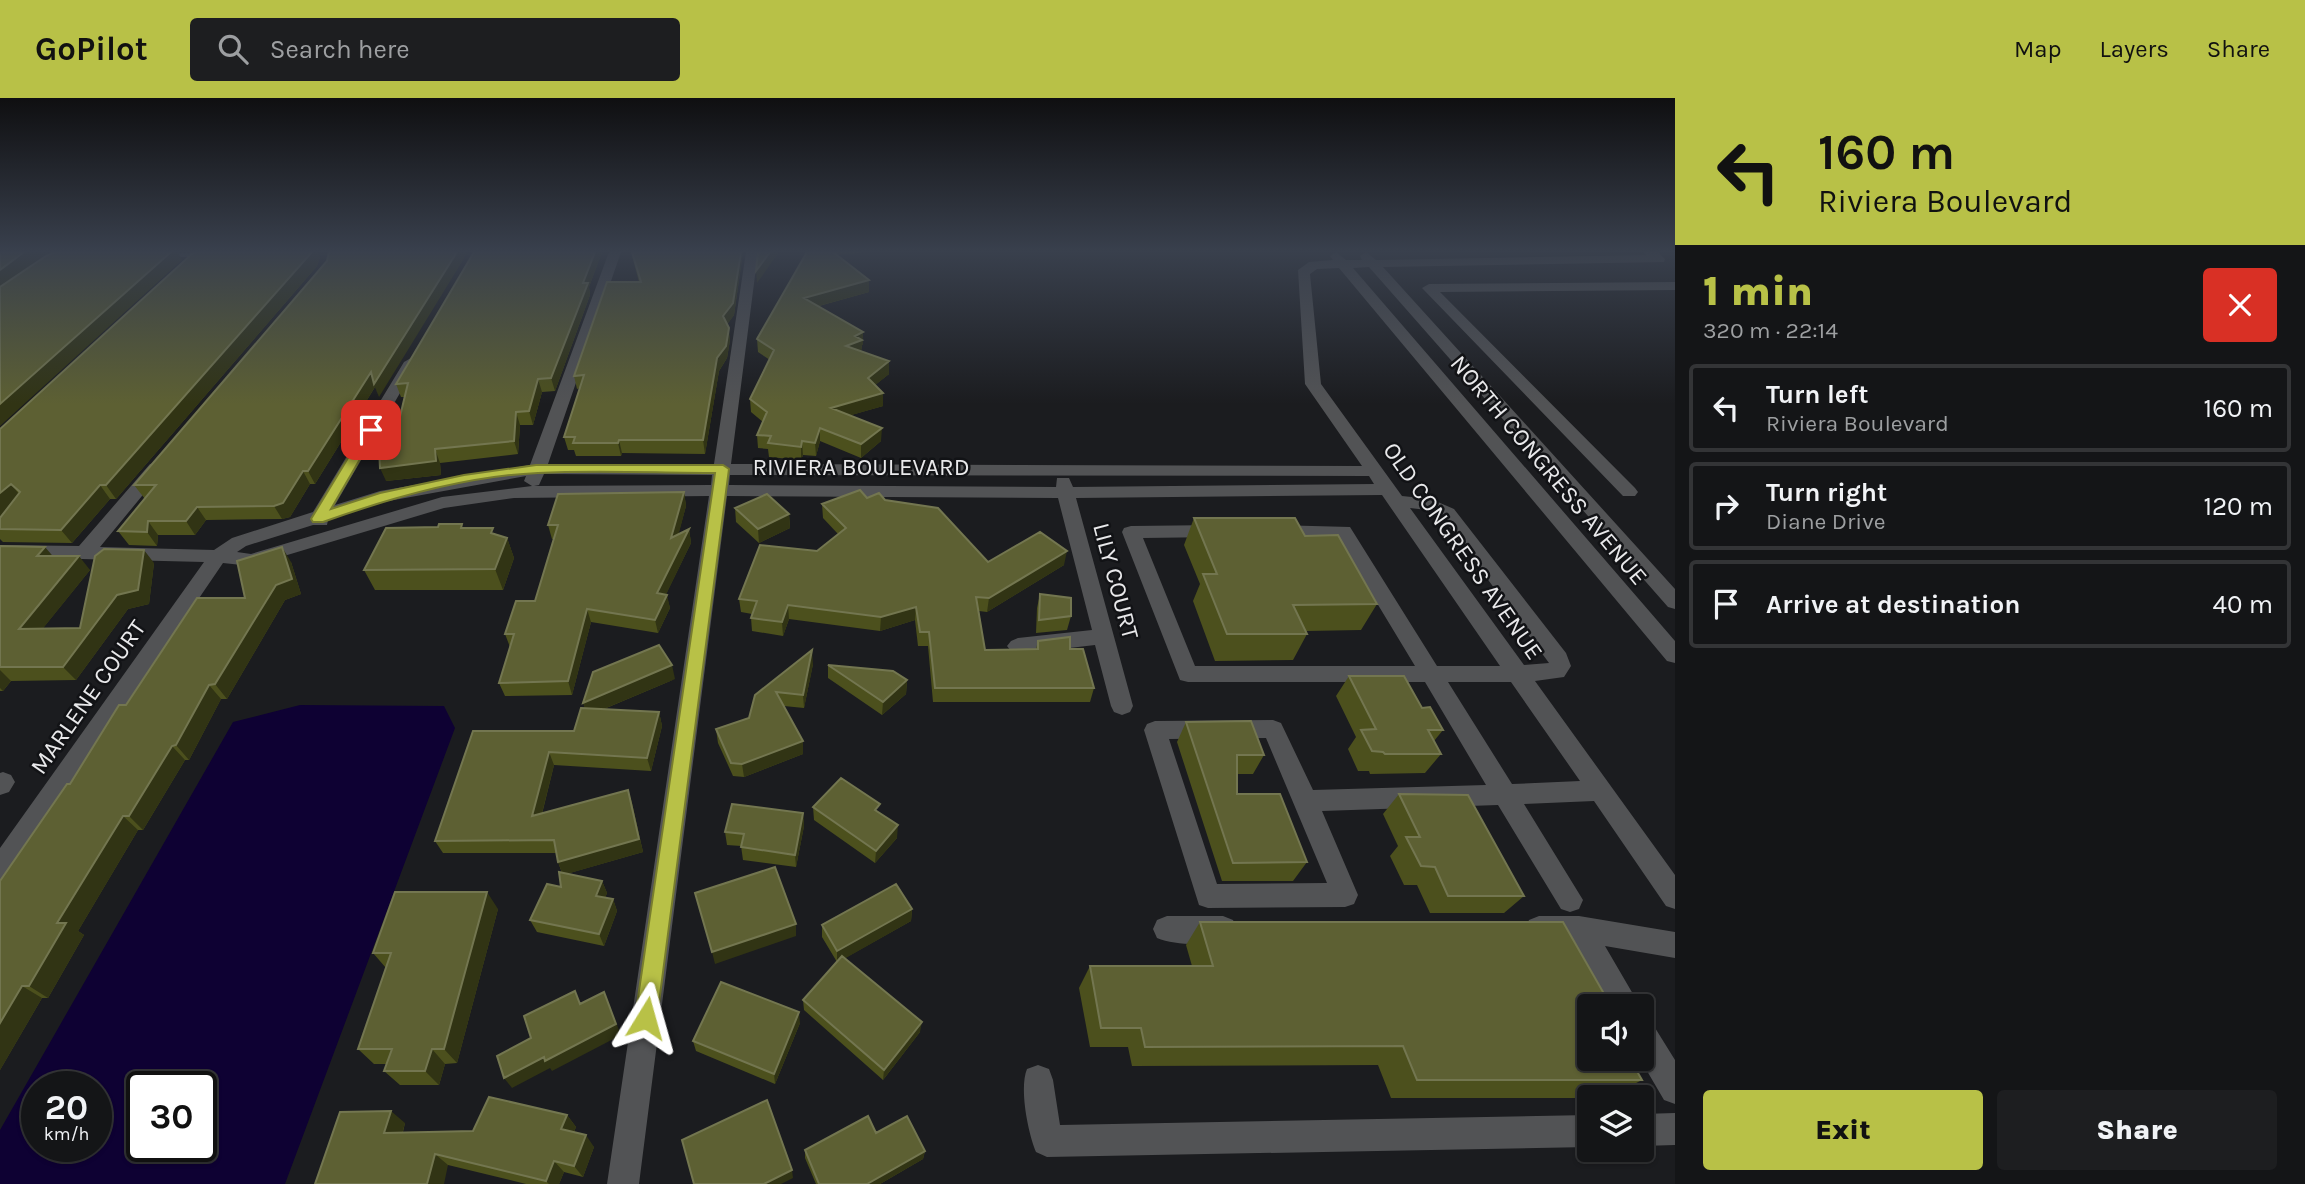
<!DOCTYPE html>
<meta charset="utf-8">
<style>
body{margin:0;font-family:Karla,sans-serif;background:#1d1e20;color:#f1f3f6;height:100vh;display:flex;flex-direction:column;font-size:26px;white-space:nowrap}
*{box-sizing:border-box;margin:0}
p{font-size:23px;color:#9d9fa1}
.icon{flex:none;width:38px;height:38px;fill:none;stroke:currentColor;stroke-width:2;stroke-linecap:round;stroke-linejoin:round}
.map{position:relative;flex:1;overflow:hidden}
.sheet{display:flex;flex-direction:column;background:#141517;width:630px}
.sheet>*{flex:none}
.banner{background:#b8c147;color:#111;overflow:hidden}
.fabs{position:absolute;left:1577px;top:896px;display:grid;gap:14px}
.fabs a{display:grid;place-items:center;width:77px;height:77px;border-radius:7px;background:#141517;box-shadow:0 2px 5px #0004,0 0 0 2px #333436;font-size:35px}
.speed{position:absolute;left:21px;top:973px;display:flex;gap:14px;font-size:35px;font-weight:700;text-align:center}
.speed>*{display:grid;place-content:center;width:91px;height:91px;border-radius:50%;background:#141517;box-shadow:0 2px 5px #0004,0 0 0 2px #333436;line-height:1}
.speed small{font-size:18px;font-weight:400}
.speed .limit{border:4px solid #111;border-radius:10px;background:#fff;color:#111}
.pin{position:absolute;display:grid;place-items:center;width:60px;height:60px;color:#fff;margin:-30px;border-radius:14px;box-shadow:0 4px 10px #0006}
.me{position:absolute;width:77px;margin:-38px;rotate:8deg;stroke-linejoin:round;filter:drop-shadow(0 0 5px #0008)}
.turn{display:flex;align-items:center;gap:24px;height:147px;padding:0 28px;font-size:32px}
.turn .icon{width:91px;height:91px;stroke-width:2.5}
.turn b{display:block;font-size:49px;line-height:60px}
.round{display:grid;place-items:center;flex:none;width:74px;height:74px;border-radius:7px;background:#1d1e20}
.head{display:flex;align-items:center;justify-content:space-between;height:119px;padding:0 28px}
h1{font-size:42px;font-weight:800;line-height:52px;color:#b8c147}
.action{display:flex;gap:14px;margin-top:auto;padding:14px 28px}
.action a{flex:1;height:80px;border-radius:7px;background:#b8c147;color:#111;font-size:28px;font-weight:800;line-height:80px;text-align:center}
.action a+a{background:#1d1e20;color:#f1f3f6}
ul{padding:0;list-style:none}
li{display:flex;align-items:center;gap:21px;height:88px;margin:0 14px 10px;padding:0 14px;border:4px solid #333436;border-radius:7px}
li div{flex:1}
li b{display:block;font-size:26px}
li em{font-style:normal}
header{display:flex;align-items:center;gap:42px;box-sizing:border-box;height:98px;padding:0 35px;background:#b8c147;color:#111}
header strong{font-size:33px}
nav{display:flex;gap:38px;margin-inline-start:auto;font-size:24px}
.search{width:490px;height:63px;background:#1d1e20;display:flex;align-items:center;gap:18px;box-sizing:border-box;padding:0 24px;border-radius:7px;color:#9d9fa1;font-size:26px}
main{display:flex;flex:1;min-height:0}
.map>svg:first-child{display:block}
</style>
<header>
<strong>GoPilot</strong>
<div class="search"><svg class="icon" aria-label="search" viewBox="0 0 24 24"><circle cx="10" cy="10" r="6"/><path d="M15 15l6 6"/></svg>Search here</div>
<nav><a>Map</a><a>Layers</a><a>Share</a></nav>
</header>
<main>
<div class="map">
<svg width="1675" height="1086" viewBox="0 0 1675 1086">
<rect width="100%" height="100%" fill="#1b1c1f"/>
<path fill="#0e0133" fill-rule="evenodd" d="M300,607L444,608L455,630L285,1086H0V1032L233,624ZM37,989H96V1048H37ZM142,989H201V1048H142Z"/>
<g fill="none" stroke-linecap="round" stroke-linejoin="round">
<path fill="#525355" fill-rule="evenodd" d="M229,154L223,159H150L144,155Z
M609,154H621L548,366H714L746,154H758L731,366L1362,368L1305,286L1298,172L1309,164L1333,162L1330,158L1336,154L1346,162H1362L1360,158L1366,154L1376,162L1646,157L1643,154H1658L1665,161L1664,164L1383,169L1675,491V511L1668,509L1369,169L1353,170L1675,543V565L1667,563L1339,170L1317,171L1310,176L1321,286L1402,398L1431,401L1454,411L1566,555L1571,568L1564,579L1535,583L1675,777V811L1666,808L1594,703L1524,706L1583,802L1579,811L1570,814L1561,811L1498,707L1322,713L1358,797L1354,806L1345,809L1208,810L1199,807L1144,632L1147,626L1155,623L1273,622L1281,625L1313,692L1486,687L1425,584H1188L1180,582L1122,434L1124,430L1131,428L1218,427L1227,433L1218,439L1143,440L1195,568H1415L1337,439L1268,437L1266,433L1275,427L1350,429L1437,568H1500L1382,397L1076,400L1133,608L1130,614L1122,617L1114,614L1111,608L1095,547L1018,556L1011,553L1007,548L1011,543L1018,540L1092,532L1058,400L727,398L639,1086H607L709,398L514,400L444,410L251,468L223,465L9,779L0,783V750L204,464L0,459V447L79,448L150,366L156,365L165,370L100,449L214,452L232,440L313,414L404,264L411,260L418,264L335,407L380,393L530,367ZM544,376L712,377L711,387L534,388L539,387ZM730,377L1369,378L1374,386L1073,389L1069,380H1057L1056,389L729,387ZM526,378L524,383L532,388L442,399L251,456L237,454L246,448L313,427H327L328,422L383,404ZM1410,410L1427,412L1442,419L1549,565L1524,567ZM1448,584H1511L1580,683L1512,686ZM1266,640L1327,785L1217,786L1169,641Z
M1675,184V192L1440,194L1635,390L1638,394L1635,398H1623L1422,190L1429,186Z
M3,674L11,677L15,684L9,694L0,697V675Z
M1167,818H1223L1233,822L1237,831L1233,840C1213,848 1177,848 1157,840L1153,831L1157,822Z
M1539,818H1579L1675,834V860L1605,848L1640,908H1610L1572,844H1539L1529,840L1525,831L1529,822Z
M1642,920L1652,925L1675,962V1006L1664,1002L1640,961Z
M1038,967L1049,971L1053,982L1060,1027L1589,1017V1049L1047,1059L1036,1054C1028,1035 1019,990 1027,971Z
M1675,1015V1047L1642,1048V1016Z"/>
</g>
<path fill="#4c501d" d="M474,154H602L589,189L590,197L555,293L542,294L533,327H520L518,356L440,365L441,377L386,383L405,299H401L396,286Z
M631,154H743L734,217L727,226L730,242L727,260L719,273L705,356L622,355L621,358H576L574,352H568L564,339L580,290L577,291L574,278L639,184Z
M807,154H867L836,157L869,182V194L819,208L863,234V247H862L861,253L889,276L875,287L883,308L851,317L881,343L861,360L820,343L816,358L803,357L801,362L769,359L768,351L758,350L757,337L763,324L751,314L750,301L770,262L758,254L757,241Z
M320,159L317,168L116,401H110L72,445L3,444L0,441V331Z
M327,163L379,299L375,289L315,386H310L290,419L282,421L206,422L195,437H158L157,448L129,447L118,433L145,401L134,387Z
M684,394L686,408L678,437L689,431L691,445L666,496L670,510L658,535L591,524L572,597L505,598L499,585L510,549L505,536L535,503L554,441H552L548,427Z
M867,400L885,402L988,464L1064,467L987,514L979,513L985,552L1036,551L1038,543L1070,551L1094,590L1090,604H933L928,548H918L915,522L880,533L789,521L783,538L752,533L751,520L752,516L741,514L739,501L817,453L838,436L823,420L822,406Z
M735,410L789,416L790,430L759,445L736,424Z
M1194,420L1305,438L1377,506L1361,532L1306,533L1307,536L1293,562L1215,563L1193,503L1200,486L1184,447Z
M438,429L464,430L507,440L514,460L503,492H375L364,472Z
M0,448L53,458L90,472L43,530H80L154,465L149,506L128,511L76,582L11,583L3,593H0Z
M291,464L301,496L285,502L227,601H221L189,662H185L143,732H138L78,833L84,837L48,900H42L0,972V783L126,607L245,500Z
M1040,496L1071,518L1067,532L1036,535L1037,510Z
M813,566L804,610L784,608L803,656L744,679L733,678L718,645L716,631L749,620L755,597Z
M828,567L907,582L906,596L882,617L828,580Z
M1349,578L1422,610L1443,632L1434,643L1441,656L1425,675L1370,676L1369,673H1358L1348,651L1356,639L1336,598Z
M675,581L604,611L659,614L662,628L651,673L554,667L542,716L628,692L632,705L643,754L566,776L602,783L607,795L605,800L613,801L617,813L604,848L537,834L530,822L561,789L562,775L558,764L556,755H443L435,743L574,633L585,611Z
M1186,624L1264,657L1253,676H1237V696L1307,764L1293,783H1222L1177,644Z
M1399,696L1524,798L1504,815H1430L1417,787H1404L1390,758L1398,748L1383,716Z
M813,709L879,715L897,740L875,765L814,722Z
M803,715L804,728L796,769L743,762L741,748L727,747L725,734Z
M498,811L457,965L445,966L439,987H400L384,973L387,966H374L358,951L386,870L373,855Z
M912,811L911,823L845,860L920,934L883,982L804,912L803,902L837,864L822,839V827Z
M1200,824L1589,908L1642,982L1609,999H1589V1000H1391L1378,967L1132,968L1128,949H1090L1079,890L1090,868H1192L1186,847Z
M800,925L775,986L696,953L693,943Z
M567,1017L576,1029L574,1034L594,1049L583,1079L564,1074L559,1086H526L448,1067L315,1086L405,1025L403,1034L473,1033Z
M876,1035L925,1053L923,1061L880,1086H816L805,1060V1052Z"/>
<path fill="#313414" d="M24,154H55L40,160L0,191V172Z
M171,154H178L182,162L0,328V306Z
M312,154H318L320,159L317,168L116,401L106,387Z
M457,154H468L379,299L375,289L315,386L308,373L371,274Z
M595,154H602L589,189L590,197L555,293L551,280L583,185Z
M741,154H743L734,217L725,230L723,218Z
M770,154H779L757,185L756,173Z
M869,182V194L804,212V200Z
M729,230L730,242L727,260L719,273L705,356L703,342L717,260Z
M863,234V247H862L861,255L846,248L855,238Z
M889,263V276L868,293V280Z
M538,281L542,294L533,327L529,313Z
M883,295V308L831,323V310Z
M516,314L520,327L518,356L514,343Z
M820,330V343L816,358L815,345Z
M882,330L881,343L861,360V346Z
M619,342L622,355L621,358L618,345Z
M802,343L803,357L801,362V349Z
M435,351L440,365L441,377L386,383L380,370Z
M303,373L310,386L290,419L282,421L274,408Z
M11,386L22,400L0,419V395Z
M100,387L110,401L72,445L61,432Z
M684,394L686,408L674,454L671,440Z
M197,409L206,422L195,437L186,423Z
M789,416L790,430L759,445L758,431Z
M148,423L158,437L157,448L147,434Z
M689,431L691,445L660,509L657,495Z
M507,440L514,460L503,492L495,471Z
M45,449L57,463L37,458Z
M282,449L291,464L301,496L285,502L227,601L215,586Z
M144,452L154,465L149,506L128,511L76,582L63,569Z
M1067,453L1064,467L987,514L989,500Z
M79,458L90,472L32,544L19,531Z
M667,497L670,510L658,535L655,522Z
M788,507L789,521L783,538L782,524Z
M916,509L915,522L880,533L881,519Z
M587,511L591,524L572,597L568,583Z
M812,552L813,566L804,610L803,597Z
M672,567L675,581L587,618L583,605Z
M0,572L11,583L3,593L0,590Z
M907,582L906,596L882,617L883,604Z
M209,587L221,601L189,662L176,647Z
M659,614L662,628L651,673L647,660Z
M803,643V656L744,679L742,666Z
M172,648L185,662L143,732L129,718Z
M549,654L554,667L538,731L532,718Z
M628,692L643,754L563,777L558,764Z
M803,715L804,728L796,769L795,757Z
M123,718L138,732L78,833L84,837L48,900L29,888L57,825Z
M898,727L897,740L875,765L876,753Z
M602,783L607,795L601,810L596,798Z
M487,794L498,811L457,965L444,951Z
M613,801L617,813L604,848L599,836Z
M912,811L911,823L837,865V853Z
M796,826V838L715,866L712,854Z
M22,888L42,900L0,972V925Z
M604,894L621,937L552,973L550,970L512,990L504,980Z
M799,914L800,925L775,986L774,976Z
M922,924L920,934L883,982L884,972Z
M432,951L445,966L439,987L425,973Z
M391,1013L405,1025L399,1047L384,1035Z
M567,1017L576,1029L570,1043L561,1031Z
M586,1037L594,1049L583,1079L574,1068Z
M925,1053L923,1061L880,1086H867Z
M435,1056L448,1067L444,1086H427Z
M554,1063L564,1074L559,1086H549L546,1083Z
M792,1072L793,1080L781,1086H764Z"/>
<path fill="#5d6033" stroke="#737650" stroke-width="2" d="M0,154H24L0,172Z
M55,154H171L0,306V189L46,158Z
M194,154H312L106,387H100L61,432L0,431V420L20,394L11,386L0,395V331Z
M329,154H457L374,286L371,274L308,373H303L283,405L274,408L197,409L186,423H148L147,434L118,433L156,387H134L327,163Z
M474,154H595L583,185H588L551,280L538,281L529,313L516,314L514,343L435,351L436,363L380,370L378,331L398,327L408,285L396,286Z
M632,154H741L733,205L723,218L729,230L726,248L717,260L703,342H619L618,345H573L575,339H564L584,277L574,278L607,184H641Z
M758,154H770L756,173Z
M807,154H833L869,182L804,200L863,234L855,238L862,242L846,248L889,263L868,280L883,295L831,310L882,330L861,346L820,330L815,345L802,343L801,349L768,345L771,338L757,337L767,314L750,301L774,252L757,241Z
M860,392L867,400L879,395L885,402L938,410L988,464L1040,434L1067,453L989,500L976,499L985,552L1038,551V543L1070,539V551H1083L1094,590H935L929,534H920L916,509L881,519L788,507L782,524L751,520L757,503L739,501L760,447L817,453L846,430L822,406Z
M684,394L671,440L689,431L657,495L667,497L655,522L587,511L568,583L499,585L514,536H505L516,503H535L558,427H548L558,396Z
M767,396L789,416L758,431L735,410Z
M1194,420H1295L1305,438L1338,437L1377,506L1293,507L1307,536H1227L1203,476H1217Z
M439,426H462L461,430H493L491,435L507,440L495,471L364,472L386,430L438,429Z
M0,448L45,449L37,458H79L19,531L80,530L95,458L104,451L144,452L138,492L117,497L63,569H0Z
M282,449L292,481L276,487L215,586L209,587L176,647L172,648L129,718H123L57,825H66L29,888H22L0,925V783L67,686H70L119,607H126L197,500H245L237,463Z
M1040,496L1071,500V518L1039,522Z
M659,547L672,567L583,605L593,574Z
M812,552L803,597L776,594L803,643L742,666L731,665L716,631L749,620L755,597Z
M828,567L893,573L907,582L883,604Z
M1349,578H1404L1422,610L1430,609L1443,632H1428L1441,656H1385L1383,654L1372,653L1361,632L1376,631Z
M581,610L659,614L647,660L549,654L532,718L628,692L639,741L558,764L554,742L435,743L473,633H574Z
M1251,623L1264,657H1237V696H1280L1307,764L1233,765L1186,624Z
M841,680L880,706L875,712L898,727L876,753L813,709Z
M1399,696L1468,697L1524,798H1448L1435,769L1421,768L1406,739H1420Z
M732,706L803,715L795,757L741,749L744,736L725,734Z
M775,769L796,826L712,854L695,795Z
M559,774L602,783L596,798L613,801L599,836L530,822L547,786L561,789Z
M896,786L912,811L837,853L822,827Z
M395,794H487L444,951H432L425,973H384L392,951H358L391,855H373Z
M1200,824H1563L1611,908H1589V961H1630L1642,982H1417L1403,948L1145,949L1141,930H1101L1090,868H1213Z
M842,858L922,924L884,972L803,902Z
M721,884L799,914L774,976L693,943Z
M575,893L580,906L604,894L616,926L545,963L544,959L504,980L497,958L531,940L524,918Z
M489,999L567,1017L561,1031L586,1037L574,1068L554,1063L546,1083L435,1056L427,1086H315L340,1014L391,1013L384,1035L473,1033Z
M767,1002L792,1072L764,1086H694L682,1042Z
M868,1018L876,1035L907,1018L925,1053L867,1086H819L805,1052Z"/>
<linearGradient id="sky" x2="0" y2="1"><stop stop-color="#0f0f11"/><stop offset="0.5" stop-color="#39404d"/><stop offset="1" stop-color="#39404d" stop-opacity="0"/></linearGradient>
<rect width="1675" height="306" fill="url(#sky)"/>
<path fill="#b8c147" stroke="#787d2e" stroke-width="2" d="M371,328L377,332L331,411L380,395L464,377L536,367H723L729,371L657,920L654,927L646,931L638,927L635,920L715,375C656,375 597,372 538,375C467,378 390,400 323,424H313L311,421L365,332Z"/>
<g text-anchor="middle" stroke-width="5" stroke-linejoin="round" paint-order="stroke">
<g font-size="24" fill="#e9e9eb" stroke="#121316">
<text x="861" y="377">RIVIERA BOULEVARD</text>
<text transform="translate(1549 372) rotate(50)" y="8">NORTH CONGRESS AVENUE</text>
<text transform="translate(1463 453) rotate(55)" y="8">OLD CONGRESS AVENUE</text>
<text transform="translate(1116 483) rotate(75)" y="8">LILY COURT</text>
<text transform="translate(88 599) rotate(-55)" y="8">MARLENE COURT</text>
</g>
</g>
</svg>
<div class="fabs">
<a><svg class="icon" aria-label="sound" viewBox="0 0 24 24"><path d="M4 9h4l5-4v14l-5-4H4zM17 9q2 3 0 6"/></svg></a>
<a><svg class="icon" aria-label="layers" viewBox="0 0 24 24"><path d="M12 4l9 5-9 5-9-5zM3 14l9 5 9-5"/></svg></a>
</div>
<div class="speed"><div>20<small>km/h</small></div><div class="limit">30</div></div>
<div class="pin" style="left:371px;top:332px;background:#d93025"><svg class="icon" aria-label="arrive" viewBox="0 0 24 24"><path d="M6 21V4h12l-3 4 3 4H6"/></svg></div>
<svg class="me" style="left:646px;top:920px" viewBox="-20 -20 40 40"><path d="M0-17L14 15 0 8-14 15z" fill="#b8c147" stroke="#fff" stroke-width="4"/></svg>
</div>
<section class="sheet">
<div class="banner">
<div class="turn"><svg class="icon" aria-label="left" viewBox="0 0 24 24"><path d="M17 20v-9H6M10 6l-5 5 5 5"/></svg><div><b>160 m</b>Riviera Boulevard</div></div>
</div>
<div class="head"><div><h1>1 min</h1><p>320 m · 22:14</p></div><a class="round" style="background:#d93025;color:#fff"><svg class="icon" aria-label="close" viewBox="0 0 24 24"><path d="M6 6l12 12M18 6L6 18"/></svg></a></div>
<ul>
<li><svg class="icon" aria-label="left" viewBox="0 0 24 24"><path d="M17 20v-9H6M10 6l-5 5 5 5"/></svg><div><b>Turn left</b><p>Riviera Boulevard</p></div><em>160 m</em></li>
<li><svg class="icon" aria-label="right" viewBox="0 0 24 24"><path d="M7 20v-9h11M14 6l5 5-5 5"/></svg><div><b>Turn right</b><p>Diane Drive</p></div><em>120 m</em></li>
<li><svg class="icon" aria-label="arrive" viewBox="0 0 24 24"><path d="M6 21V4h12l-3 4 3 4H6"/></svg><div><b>Arrive at destination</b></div><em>40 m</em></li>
</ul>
<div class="action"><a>Exit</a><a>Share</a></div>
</section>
</main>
